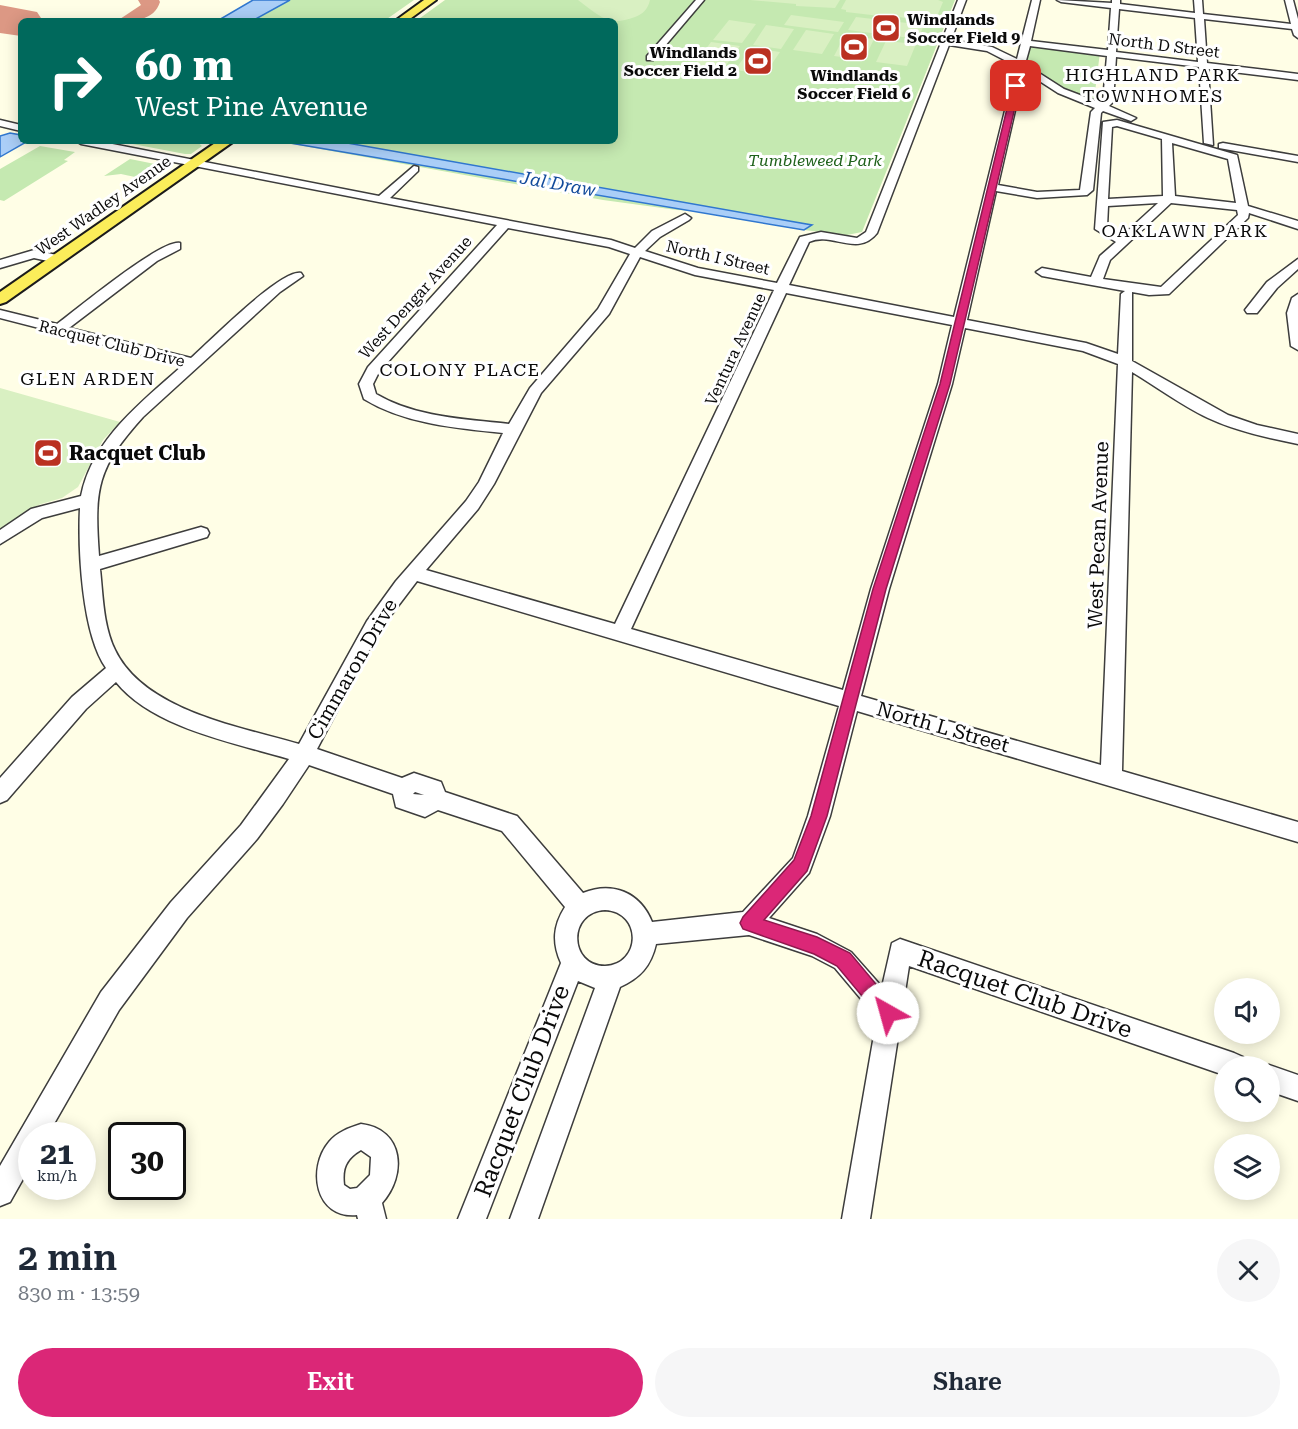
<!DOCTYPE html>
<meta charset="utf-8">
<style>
body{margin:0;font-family:"Roboto Serif",serif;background:#f6f6f7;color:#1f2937;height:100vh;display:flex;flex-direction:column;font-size:22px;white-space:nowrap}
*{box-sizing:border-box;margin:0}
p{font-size:20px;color:#747a83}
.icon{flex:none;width:33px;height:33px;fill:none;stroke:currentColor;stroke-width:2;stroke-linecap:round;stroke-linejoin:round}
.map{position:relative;height:1219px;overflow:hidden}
.panel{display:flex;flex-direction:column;background:#fff;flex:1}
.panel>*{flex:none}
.hud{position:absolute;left:18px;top:18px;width:600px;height:126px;border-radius:9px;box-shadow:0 3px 15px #0003;background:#00695c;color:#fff;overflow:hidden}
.buttons{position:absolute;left:1214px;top:978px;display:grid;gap:12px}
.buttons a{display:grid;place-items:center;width:66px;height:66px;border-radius:50%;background:#fff;box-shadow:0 3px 15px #0003;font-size:30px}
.speed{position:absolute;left:18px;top:1122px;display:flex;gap:12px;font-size:30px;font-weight:700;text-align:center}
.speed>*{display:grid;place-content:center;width:78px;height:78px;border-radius:50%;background:#fff;box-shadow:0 3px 15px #0003;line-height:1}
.speed small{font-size:15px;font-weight:400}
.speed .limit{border:3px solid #111;border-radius:9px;background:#fff;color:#111}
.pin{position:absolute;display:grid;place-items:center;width:51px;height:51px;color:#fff;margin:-26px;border-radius:12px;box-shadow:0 3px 9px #0006}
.me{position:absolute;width:66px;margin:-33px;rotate:322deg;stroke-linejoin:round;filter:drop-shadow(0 0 4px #0008)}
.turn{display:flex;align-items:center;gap:21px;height:126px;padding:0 18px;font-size:27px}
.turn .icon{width:78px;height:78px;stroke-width:2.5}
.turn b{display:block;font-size:42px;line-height:51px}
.round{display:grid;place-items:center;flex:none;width:63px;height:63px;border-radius:32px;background:#f6f6f7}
.summary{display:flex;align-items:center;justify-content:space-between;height:102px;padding:0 18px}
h1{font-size:36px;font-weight:600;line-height:45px}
.primary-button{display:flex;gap:12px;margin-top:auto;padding:12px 18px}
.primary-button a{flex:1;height:69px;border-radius:36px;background:#db2777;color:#fff;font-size:24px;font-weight:600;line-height:69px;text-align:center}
.primary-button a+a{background:#f6f6f7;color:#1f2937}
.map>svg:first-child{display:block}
</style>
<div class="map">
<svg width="1298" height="1219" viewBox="0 0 1298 1219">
<rect width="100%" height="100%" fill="#fffee6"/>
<path fill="#c5e9b1" d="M290,0H414L384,21H252Z
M445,0H955L862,232L847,235L804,230L699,211L677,210L603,200L276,141H615V21H416Z
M1027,43L1100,52L1094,100L1073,96L1021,66Z
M117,141H196L202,146L191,154H185Z
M40,146L75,152L64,160L68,161L4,201L0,200V169Z
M130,159L155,164L135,177L121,174L104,176Z"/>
<path fill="#d9f0c2" d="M578,0H650C648,9 643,14 635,17C608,27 601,17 578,0Z
M750,0H840L835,8L796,6V4Z
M846,0H938L943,2L935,21L929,22L881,14L880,16L846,12V10L841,9Z
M791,15L844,22L838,32L784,25Z
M856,17L924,25L918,39L848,30Z
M729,20L756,24L742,43L713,40Z
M766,25L794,29L781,49L753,45Z
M806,30L834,34L822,54L793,50Z
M845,35L874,39L864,60L834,56Z
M886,41L916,44L907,66L876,62Z
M711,42L740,46L724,68L695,64Z
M751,48L780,52L765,74L735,70Z
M0,388L120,422L103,440L78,487L62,498L41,504L26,511L0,530Z"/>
<path fill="#aacef7" stroke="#3077cf" stroke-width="1.5" d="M253,0H290L252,21H217Z
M10,133L21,135V141H28L0,157V136Z
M278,141H336L812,225L804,230Z"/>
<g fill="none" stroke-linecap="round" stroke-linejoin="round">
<path fill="#dc9884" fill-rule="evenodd" d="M138,0H159L160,2C154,21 134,21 117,21L141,5Z"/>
<path fill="#dc9884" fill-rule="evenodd" d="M0,5L37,12L43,21H21V36L0,33Z"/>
<g stroke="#3d3d3d" stroke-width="3">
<path id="minor" d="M696,0H704L653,60H647V56Z
M958,0H966L951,40L992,47L1017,59L1032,0H1040L1031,41L1108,50L1111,8L1061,2L1057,0L1112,3V0H1120V4L1195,13L1194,0H1202L1203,14L1291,24L1285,0H1293L1298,19V38L1294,35L1292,29L1204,19L1207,63L1298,74V80L1208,69L1213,145L1204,143L1199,67L1116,57L1113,102L1109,106L1136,118L1131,121L1103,111L1101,113L1093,190L1087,195L1037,198L996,191L967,320L1086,343L1118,354L1121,294L1125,291L1042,276L1036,272L1042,268L1091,277L1100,256L1116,242L1095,229L1103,122L1117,120L1237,155L1248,206L1298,221V229L1249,213L1248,218L1169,294L1149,295L1132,292V361L1228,415L1257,425L1298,434V444C1268,438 1236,431 1208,418C1181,405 1157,387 1132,372L1122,771L1298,822V842L857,711L830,816L812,865L809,873L769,918L817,934L851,952L882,987L892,943L900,939L1234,1053L1243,1057L1246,1066H1224V1075L909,966L870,1219H842L877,1018L835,968L812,956L749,935L656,944C651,966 640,978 620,987L538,1219H510L595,988L578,981L486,1219H458L561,963C552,943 553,926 565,907L502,831L438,810L425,817L396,807L393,794L309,765L283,804L257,839L187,918L119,1010L47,1136H32V1163L10,1202L0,1206V1166L101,992L171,902L241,825L289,759C235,743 153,728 116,682L86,709L7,800L0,803V778L72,697L106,668C82,634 78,550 80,508L42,518L0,544V530L31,509L81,496C92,439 142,402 183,365L0,318V310L57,324C76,310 161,239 180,243V249L157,261L69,328L191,358C209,342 281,269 301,273L303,276L280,292L143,417C97,468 94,488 99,556L201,527L207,529L209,533L207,537L100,569C103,596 103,625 115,650C144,711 241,727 299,744L367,621L396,581L466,501L479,482L503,433C456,428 405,424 364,399L359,384L368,367L497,225L81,144L76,141H97L379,196L414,166L418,167V171L390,198L611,240L635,248L652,231L685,214L691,218L689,220L660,237L645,251L698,268L777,283L800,237L821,232L857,238L866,232ZM1119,9L1195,18L1198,62L1116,52ZM949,45L987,51L1016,66L954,317L789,285L809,242C832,231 857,258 877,233ZM1030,46L1107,56L1103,101L1101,103L1064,89L1025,64ZM1024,71L1058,93L1095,108L1091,112L1080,190L1037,192L998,185ZM1117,126L1162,139L1163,196L1108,199L1112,127ZM1172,143L1228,159L1236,203L1175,196ZM1158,203L1123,235L1107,227L1108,206ZM1171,203L1237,210L1238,215L1161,287L1103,279L1110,260ZM508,228L609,247L630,254L598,309L530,388L509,424C464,419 415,417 376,394L373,384L379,372ZM640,257L695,275L774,290L615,624L426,570L478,509L494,484L541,393L609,314ZM786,293L952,325L938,384L871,589L843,690L631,629ZM965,328L1083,351L1118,364L1101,765L861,696L889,589L952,384ZM417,581L839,706L808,816L793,858L743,912L652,922C640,892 612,881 583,893L517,816L445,792L441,782L414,773L402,778L317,749L379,631ZM415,792L424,795L413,794ZM605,910C643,912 641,965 605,966C569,966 567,912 605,910Z
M0,120L21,125V131L0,126Z
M1223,143L1298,156V162L1219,148V144Z
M34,250L61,256L63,259L57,263L34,258L0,268V260Z
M1298,259V269L1277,288L1257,313H1247L1245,310L1267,282Z
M1298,294V350L1291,346L1287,313L1292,298Z
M1269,1065L1298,1075V1101L1269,1091V1066H1266Z
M361,1124C404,1129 407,1175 382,1203L386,1219H358L357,1215C315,1219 307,1168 329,1142C337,1132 349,1128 361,1124ZM361,1150L371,1157L370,1175L357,1188L350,1189L344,1185C342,1168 346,1159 361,1150Z"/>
</g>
<g stroke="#1b1b1b" stroke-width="4">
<path id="major" d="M424,0H436L407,21H395Z
M218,141H234L6,302L0,304V292Z"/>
</g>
<use href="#minor" fill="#fff" fill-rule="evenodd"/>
<use href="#major" fill="#fbed5a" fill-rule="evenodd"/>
</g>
<path fill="#db2777" stroke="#8e194d" stroke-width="1.5" d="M1013,84L1020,86L950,384L886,589L827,816L807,871L764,920L817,937L850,953L895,1007L898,1013L895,1020L888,1022L882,1020L837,966L814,954L743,929L740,923L743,917L794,860L811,816L873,589L940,384Z"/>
<defs>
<g id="stadium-square" transform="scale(1.5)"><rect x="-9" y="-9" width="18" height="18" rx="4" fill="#ba3121" stroke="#fff"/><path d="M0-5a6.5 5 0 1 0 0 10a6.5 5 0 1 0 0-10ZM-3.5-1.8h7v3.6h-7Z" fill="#fff"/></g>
</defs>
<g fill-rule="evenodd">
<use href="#stadium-square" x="886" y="28"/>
<use href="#stadium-square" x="854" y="47"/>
<use href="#stadium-square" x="758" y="61"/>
<use href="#stadium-square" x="48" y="453"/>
</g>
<g text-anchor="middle" stroke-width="6" stroke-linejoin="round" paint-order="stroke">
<g font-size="16" font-weight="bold" fill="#0a0a0a" stroke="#fff" text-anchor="start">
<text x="907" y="25">Windlands<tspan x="907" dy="18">Soccer Field 9</tspan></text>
<text x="737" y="58" text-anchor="end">Windlands<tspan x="737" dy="18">Soccer Field 2</tspan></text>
<text x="854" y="81" text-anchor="middle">Windlands<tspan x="854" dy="18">Soccer Field 6</tspan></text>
</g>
<g font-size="16" fill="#0a0a0a" stroke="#fff">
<text transform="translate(1164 45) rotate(7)" y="6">North D Street</text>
<text transform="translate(103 205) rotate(-35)" y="6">West Wadley Avenue</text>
<text transform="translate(718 257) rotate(13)" y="6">North I Street</text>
<text transform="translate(415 297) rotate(-48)" y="6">West Dengar Avenue</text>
<text transform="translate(112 343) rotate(14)" y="6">Racquet Club Drive</text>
<text transform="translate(735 349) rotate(-65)" y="6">Ventura Avenue</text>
</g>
<g font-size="16" font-style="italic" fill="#1e611a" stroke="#fff">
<text x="815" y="166">Tumbleweed Park</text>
</g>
<g font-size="18" letter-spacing="1.5" fill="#0a0a0a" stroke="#fff">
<text x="1153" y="81">HIGHLAND PARK<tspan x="1153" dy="21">TOWNHOMES</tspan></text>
<text x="1185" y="237">OAKLAWN PARK</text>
<text x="460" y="376">COLONY PLACE</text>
<text x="88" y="385">GLEN ARDEN</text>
</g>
<g font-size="18" font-style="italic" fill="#134b9b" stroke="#fff">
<text transform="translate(558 184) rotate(10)" y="6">Jal Draw</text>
</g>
<g font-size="20" font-weight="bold" fill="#0a0a0a" stroke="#fff" text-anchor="start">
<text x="69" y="460">Racquet Club</text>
</g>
<g font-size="20" fill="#0a0a0a" stroke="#fff">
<text transform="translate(1098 535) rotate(-88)" y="7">West Pecan Avenue</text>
<text transform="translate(352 669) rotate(-60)" y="7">Cimmaron Drive</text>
<text transform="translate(943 727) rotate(16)" y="7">North L Street</text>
</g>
<g font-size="24" fill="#0a0a0a" stroke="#fff">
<text transform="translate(1025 994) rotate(19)" y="8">Racquet Club Drive</text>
<text transform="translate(522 1091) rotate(-69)" y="8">Racquet Club Drive</text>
</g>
</g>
</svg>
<div class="buttons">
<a><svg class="icon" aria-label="sound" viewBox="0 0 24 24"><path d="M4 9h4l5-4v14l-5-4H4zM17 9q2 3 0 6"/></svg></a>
<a><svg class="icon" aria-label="search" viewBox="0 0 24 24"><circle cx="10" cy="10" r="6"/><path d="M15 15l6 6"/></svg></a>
<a><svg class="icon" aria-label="layers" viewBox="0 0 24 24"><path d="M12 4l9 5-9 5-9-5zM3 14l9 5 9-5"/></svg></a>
</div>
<div class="speed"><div>21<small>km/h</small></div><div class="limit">30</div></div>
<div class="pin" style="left:1016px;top:86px;background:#d93025"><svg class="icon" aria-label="arrive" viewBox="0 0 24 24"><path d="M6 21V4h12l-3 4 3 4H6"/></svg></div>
<svg class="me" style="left:888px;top:1013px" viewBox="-20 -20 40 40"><circle r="19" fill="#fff"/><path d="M0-13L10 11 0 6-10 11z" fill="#db2777"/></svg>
<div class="hud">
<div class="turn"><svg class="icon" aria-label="right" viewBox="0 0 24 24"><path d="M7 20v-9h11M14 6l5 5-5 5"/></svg><div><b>60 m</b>West Pine Avenue</div></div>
</div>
</div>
<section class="panel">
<div class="summary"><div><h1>2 min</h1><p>830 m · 13:59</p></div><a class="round"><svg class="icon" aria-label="close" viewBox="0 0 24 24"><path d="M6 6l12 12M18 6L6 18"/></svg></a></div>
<div class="primary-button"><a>Exit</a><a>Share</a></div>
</section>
